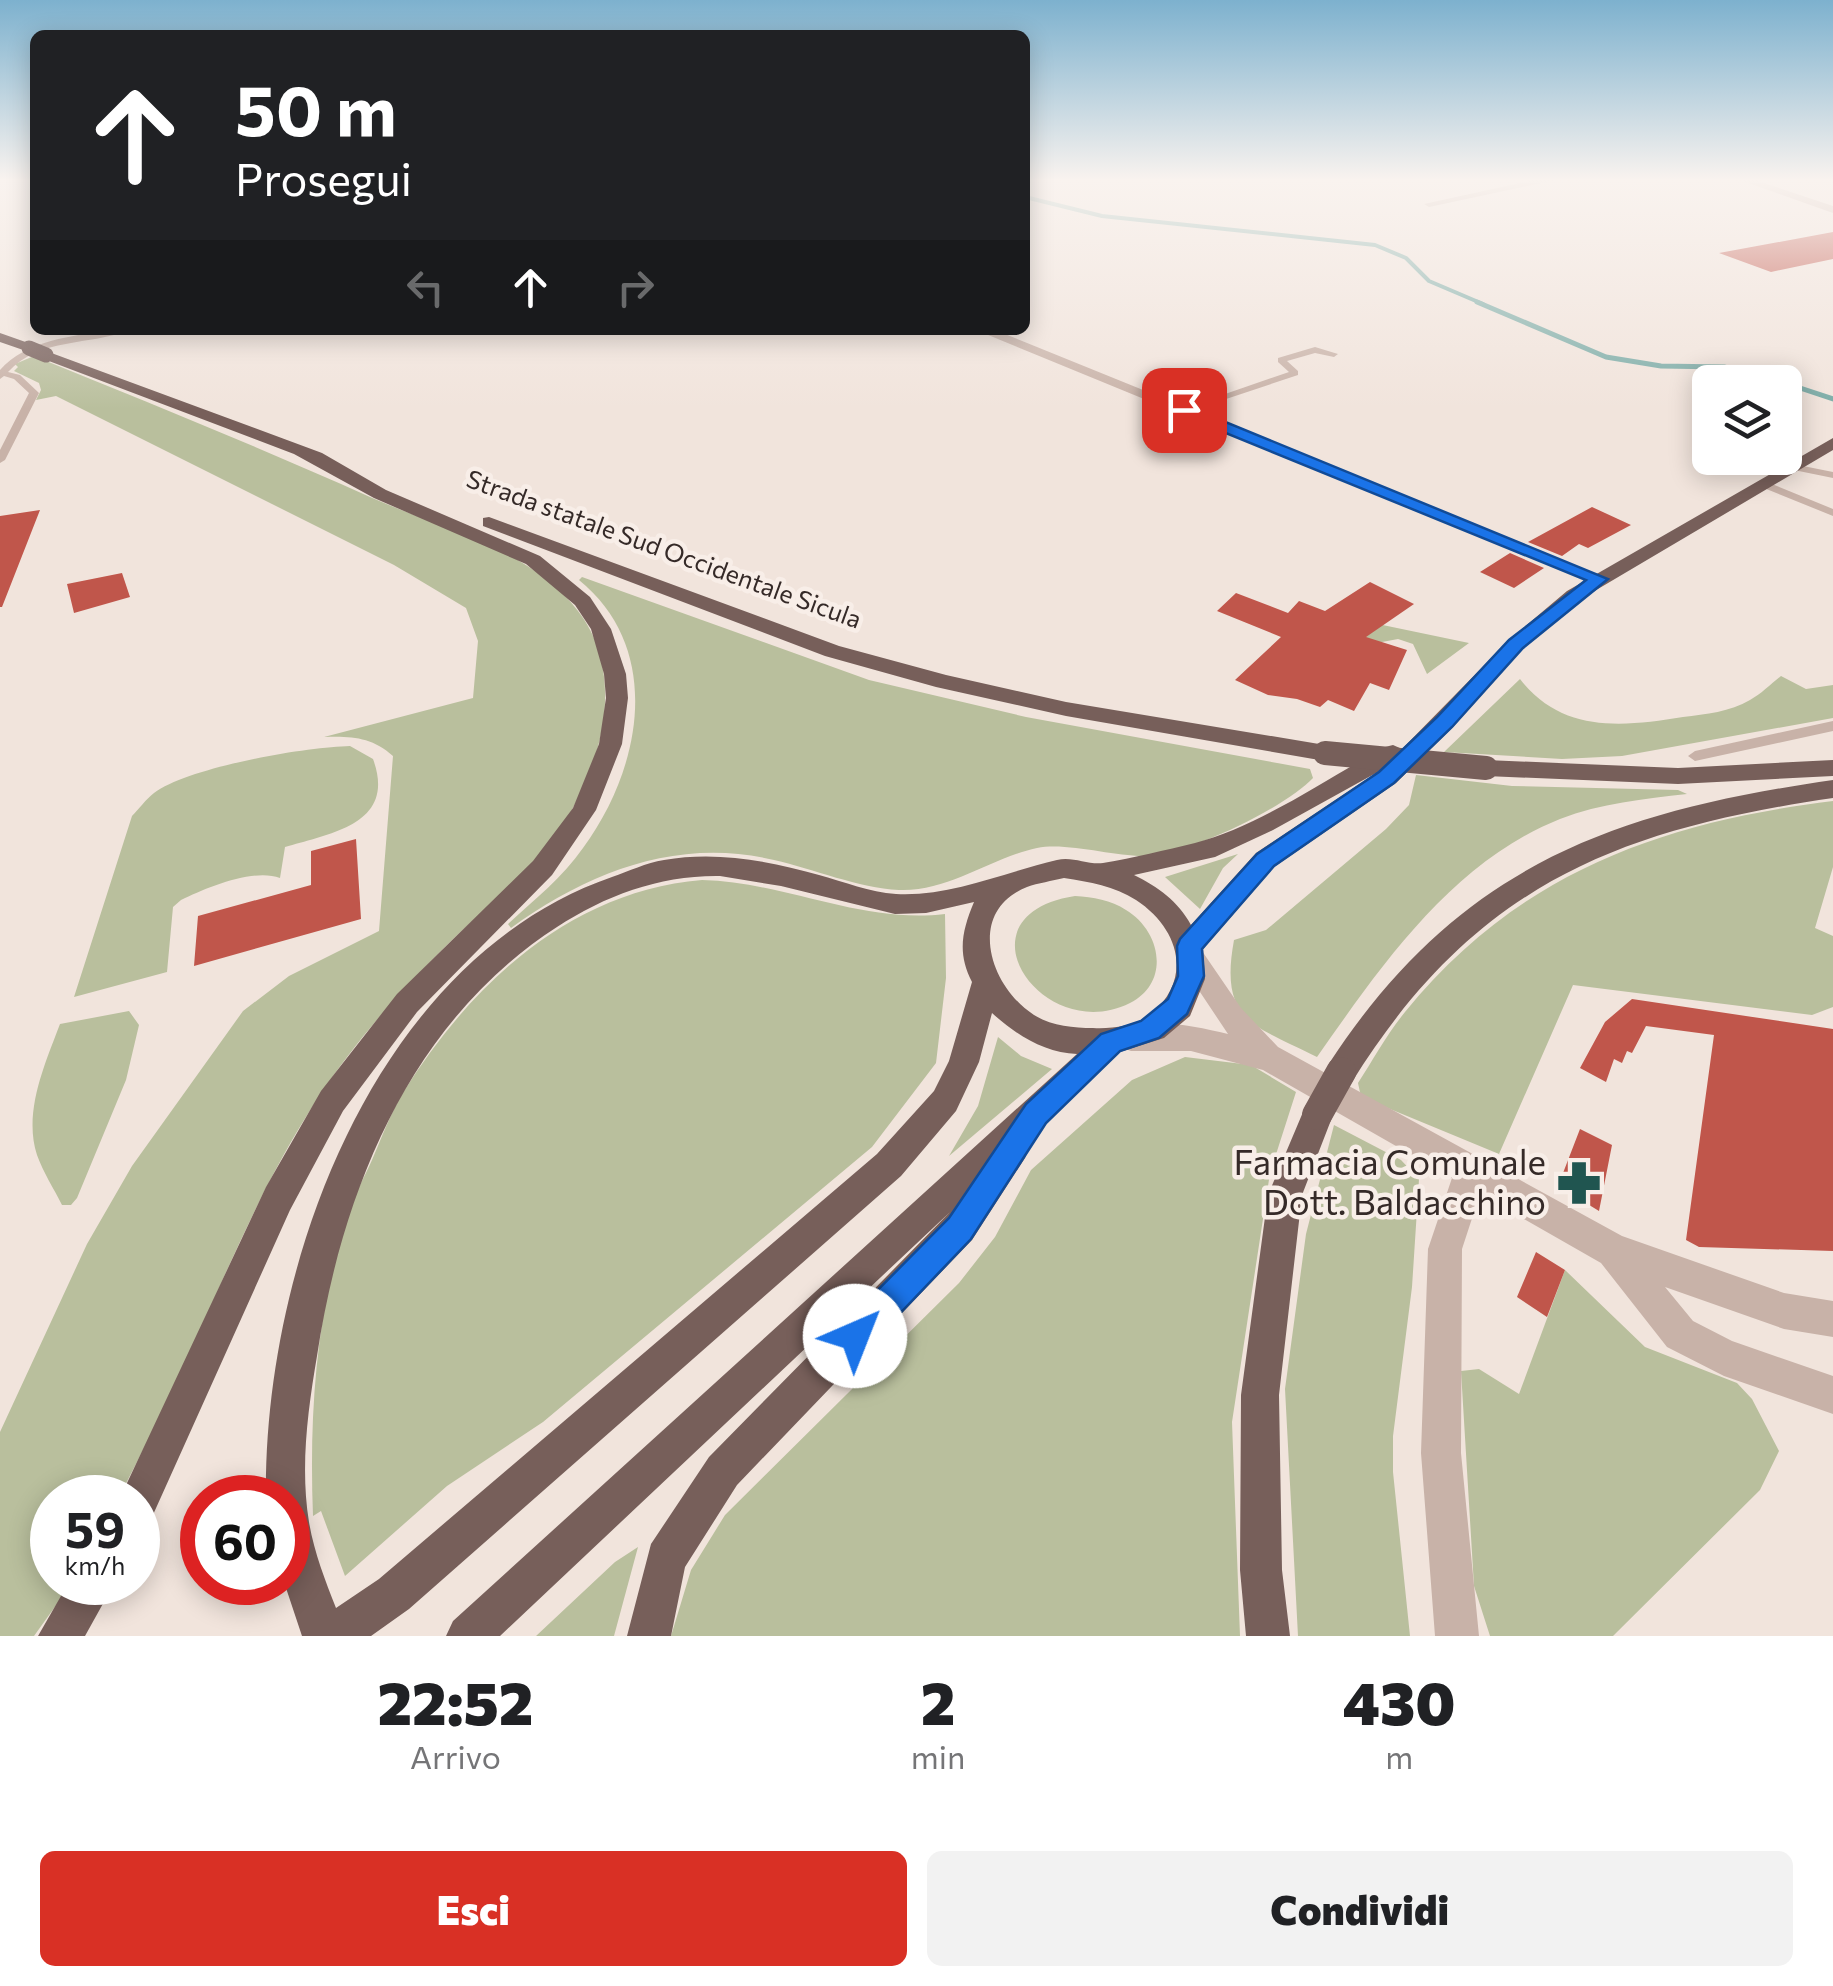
<!DOCTYPE html>
<html lang="it">
<style>
body{margin:0;font-family:Commissioner,sans-serif;background:#f2f2f2;color:#202124;height:100vh;display:flex;flex-direction:column;font-size:38px;white-space:nowrap}
*{box-sizing:border-box;margin:0}
p{font-size:32px;color:#757577}
.icon{flex:none;width:55px;height:55px;fill:none;stroke:currentColor;stroke-width:2;stroke-linecap:round;stroke-linejoin:round}
.map{position:relative;height:1636px;overflow:hidden}
.sheet{display:flex;flex-direction:column;background:#fff;flex:1}
.sheet>*{flex:none}
.banner{position:absolute;left:30px;top:30px;width:1000px;height:305px;border-radius:15px;box-shadow:0 5px 25px #0003;background:#202124;color:#fff;overflow:hidden}
.fabs{position:absolute;left:1692px;top:365px;display:grid;gap:20px}
.fabs a{display:grid;place-items:center;width:110px;height:110px;border-radius:15px;background:#fff;box-shadow:0 5px 25px #0003;font-size:50px}
.speed{position:absolute;left:30px;top:1475px;display:flex;gap:20px;font-size:50px;font-weight:700;text-align:center}
.speed>*{display:grid;place-content:center;width:130px;height:130px;border-radius:50%;background:#fff;box-shadow:0 5px 25px #0003;line-height:1}
.speed small{font-size:25px;font-weight:400}
.speed .limit{border:15px solid #d22;background:#fff;color:#111}
.pin{position:absolute;display:grid;place-items:center;width:85px;height:85px;color:#fff;margin:-42px;border-radius:20px;box-shadow:0 5px 15px #0006}
.me{position:absolute;width:110px;margin:-55px;rotate:44deg;stroke-linejoin:round;filter:drop-shadow(0 0 8px #0008)}
.turn{display:flex;align-items:center;gap:35px;height:210px;padding:0 40px;font-size:45px}
.turn .icon{width:130px;height:130px;stroke-width:2.5}
.turn b{display:block;font-size:70px;line-height:85px}
.lanes{display:flex;align-items:center;height:95px;padding:0 40px;background:#0003;justify-content:center;gap:50px;direction:ltr}
.lanes .off{opacity:.35}
.eta{display:flex;justify-content:space-evenly;align-items:center;height:170px;text-align:center}
.eta b{font-size:60px;font-weight:800;line-height:70px}
.action{display:flex;gap:20px;margin-top:auto;padding:20px 40px}
.action a{flex:1;height:115px;border-radius:15px;background:#d93025;color:#fff;font-size:40px;font-weight:800;line-height:115px;text-align:center}
.action a+a{background:#f2f2f2;color:#202124}
.map>svg:first-child{display:block}
</style>
<div class="map">
<svg width="1833" height="1636" viewBox="0 0 1833 1636">
<rect width="100%" height="100%" fill="#f1e4dc"/>
<path fill="#b9bf9d" d="M34,356C147,402 259,447 370,497C439,528 530,548 578,611C615,659 610,723 588,776C555,858 505,888 446,946C400,991 354,1043 318,1098C262,1183 224,1278 182,1371C162,1414 140,1456 119,1497L52,1498V1582L72,1583L34,1636H0V1432L87,1244L132,1166L243,1011L289,976L379,931L393,756C372,737 351,736 324,737L473,698L478,641L466,608L394,565L56,396L36,400L41,390L39,383L14,371L18,367L15,364Z
M582,577L869,680L1026,717L1310,769L1313,778C1285,808 1184,857 1143,856C1112,856 1066,842 1037,848C990,858 949,892 899,890C858,888 814,869 774,860C677,837 589,872 511,928L508,924C534,900 563,877 583,848C642,768 664,649 579,580Z
M1373,623L1469,643L1427,674L1413,644L1398,639L1350,648Z
M1781,676L1806,689L1833,685V718L1622,756L1562,759L1444,752L1520,679C1562,733 1622,727 1683,717C1706,714 1730,712 1750,700C1761,694 1771,684 1781,676Z
M350,746L373,759C397,824 331,833 285,847L280,878C253,868 206,888 181,900L173,907L167,972L74,997L132,816C139,809 146,799 154,793C189,767 305,747 350,746Z
M1416,775L1512,786L1678,790L1687,794C1644,799 1601,803 1560,819C1452,862 1381,966 1317,1057C1254,1025 1219,1022 1234,940L1266,930L1386,829L1409,805Z
M1833,801V867L1815,928L1833,936V1007L1812,1015L1573,985L1499,1154L1361,1097L1358,1083C1373,1060 1387,1034 1405,1012C1518,873 1661,822 1833,801Z
M1238,854L1223,868L1200,909L1165,877Z
M702,880C786,882 861,924 945,914L946,978L936,1063L872,1147L543,1422L447,1486L345,1576L321,1511L313,1516C309,1415 316,1313 347,1216C353,1197 364,1178 372,1160C382,1137 391,1112 404,1091C472,983 571,891 702,880Z
M1075,896C1093,897 1111,900 1126,910C1161,931 1171,982 1130,1003C1042,1047 952,915 1075,896Z
M129,1011L139,1025L126,1080L77,1198L71,1205H62C54,1189 43,1172 37,1155C23,1112 45,1064 60,1024Z
M998,1037L1021,1056L1052,1069L949,1156L978,1106Z
M1185,1057L1251,1065L1296,1092L1270,1173L1232,1422L1240,1636H671L691,1570L725,1515L959,1283L995,1237L1031,1170L1132,1080Z
M1334,1125L1401,1160L1419,1179L1412,1287L1393,1436V1472L1410,1636H1298L1285,1389L1306,1234Z
M1565,1270L1645,1347L1737,1383L1752,1399L1779,1451L1760,1490L1613,1636H1490L1474,1586L1461,1371L1479,1369L1519,1394Z
M638,1547L614,1636H536L615,1562Z"/>
<g fill="none" stroke-linecap="round" stroke-linejoin="round">
<path stroke="#7caca7" stroke-width="4" d="M1025,197L1102,216L1375,245L1406,258L1429,281L1483,304"/>
<path stroke="#7caca7" stroke-width="5" d="M1477,302L1606,357L1661,366L1724,367L1784,382
M1785,383L1833,399"/>
</g>
<path fill="#c0564b" d="M1833,232V259L1771,272L1719,253Z
M1592,507L1631,525L1588,548L1579,544L1562,556L1528,542Z
M40,510L2,607H0V516Z
M1510,553L1544,568L1514,588L1480,572Z
M122,573L130,597L74,613L67,584Z
M1370,582L1414,604L1366,637L1407,650L1389,690L1370,683L1354,711L1328,700L1320,707L1297,699L1268,695L1235,680L1281,637L1217,611L1236,593L1288,613L1299,601L1325,611Z
M356,839L361,919L194,966L198,916L311,885V851Z
M1632,999L1833,1029V1251L1699,1247L1686,1240L1714,1035L1646,1026L1632,1053L1627,1051L1622,1063L1614,1059L1606,1082L1580,1068L1605,1022Z
M1580,1129L1612,1145L1599,1211L1558,1186Z
M1536,1252L1565,1270L1547,1317L1517,1297Z"/>
<g fill="none" stroke-linecap="round" stroke-linejoin="round">
<path fill="#c8b2a8" fill-rule="evenodd" d="M110,330H129C90,346 40,337 8,372L20,375L39,393L5,460L0,463V450L29,393L14,379L4,376L0,379V370C26,340 73,336 110,330Z
M1315,347L1338,354L1334,357L1315,353L1287,361L1298,371V375L1187,412L1179,410L1289,372L1278,362V358Z
M1793,464L1833,472V478L1789,469V465Z
M1759,482H1767L1833,509V516L1759,486Z
M1833,721V731L1695,761L1688,756L1695,751Z"/>
<path fill="#c8b2a8" fill-rule="evenodd" d="M1534,180H1555L1429,207L1424,204Z
M1740,180H1755L1833,206V213Z
M976,330H995L1609,579L1606,583H1592Z
M1192,948L1202,951L1241,1008L1278,1047L1622,1236L1784,1293L1833,1301V1337L1784,1329L1665,1287L1693,1321L1732,1341L1833,1376V1414L1724,1376L1667,1347L1601,1263L1480,1194L1462,1249L1461,1453L1479,1636H1435L1421,1453L1428,1249L1452,1178L1263,1070L1191,1051H1131L1120,1047L1116,1038L1120,1029C1153,1017 1195,1026 1228,1034L1178,959L1182,951Z"/>
<path fill="#775f5a" fill-rule="evenodd" d="M0,333L34,345L36,348L29,352L0,342Z
M46,351L322,453L386,490L540,556L590,597L611,629L626,674L628,698L622,744L596,810L552,875L417,1012L343,1111L290,1210L152,1517L138,1523V1498H120L266,1187L321,1091L397,994L533,861L573,808L599,744L606,698L604,674L591,629L575,605L526,564L374,498L294,454L41,358L39,355Z
M1833,438V450L1581,599L1523,648L1453,727L1396,783L1274,867L1203,949L1205,979L1190,1016L1164,1038L1120,1052L1027,1140L1030,1147L1025,1158L972,1240L737,1485L685,1567L671,1636H627L651,1544L709,1457L950,1212L500,1636H446L453,1621L1077,1054C1044,1053 1015,1034 992,1013L979,1062L956,1111L901,1176L409,1609L371,1636H302L284,1582H288V1498H266C263,1265 375,959 612,877C629,871 646,863 664,860C717,851 769,861 819,875C845,882 869,892 896,894C950,897 1005,872 1057,860C1072,856 1088,865 1103,863C1134,858 1165,850 1195,843C1258,827 1328,778 1385,747L1393,745L1402,749L1509,640L1567,591ZM1376,773L1256,853L1191,925C1178,901 1158,887 1134,875L1215,857L1273,830ZM720,876L781,886L895,914L926,913L974,902C962,931 957,953 972,982L949,1061L934,1091L877,1154L379,1579L336,1608C325,1580 314,1552 309,1522C300,1467 308,1409 317,1356C342,1190 411,1021 557,927C606,895 661,875 720,876ZM1064,878C1090,882 1114,886 1136,900C1180,929 1193,979 1151,1014C1135,1026 1112,1029 1093,1028C1073,1028 1052,1026 1034,1015C990,987 965,912 1027,887C1038,883 1052,881 1064,878Z
M489,517L839,646L946,675L1066,702L1325,745L1337,753L1325,761L1066,716L936,687L825,656L483,526V518Z
M1486,760L1678,768L1833,760V776L1678,784L1486,776L1474,768Z
M1833,780V798C1614,830 1473,887 1352,1082L1341,1086L1330,1082L1326,1072L1330,1062C1458,867 1610,812 1833,780Z
M1317,1100L1328,1105L1333,1115L1302,1195L1279,1395L1282,1570L1290,1636H1246L1240,1570L1241,1395L1268,1195L1306,1105Z
M69,1582H115L85,1636H38Z"/>
<path stroke="#775f5a" stroke-width="15" d="M29,348L46,355"/>
<path stroke="#775f5a" stroke-width="24" d="M1325,753L1486,768"/>
<path stroke="#775f5a" stroke-width="30" d="M1317,1115L1341,1072"/>
</g>
<linearGradient id="sky" x2="0" y2="1"><stop stop-color="#7db1ce"/><stop offset="0.44" stop-color="#f9f3ef"/><stop offset="1" stop-color="#f9f3ef" stop-opacity="0"/></linearGradient>
<rect width="1833" height="409" fill="url(#sky)"/>
<path fill="#1a73e8" stroke="#114b97" stroke-width="2.5" d="M1179,407H1189L1608,579L1523,648L1452,727L1394,783L1274,866L1202,949L1204,976L1187,1014L1159,1038L1120,1051L1046,1123L971,1239L867,1348L855,1353L843,1348L838,1336L843,1325L949,1218L1026,1104L1101,1034L1141,1021L1168,999L1178,976L1177,946L1180,939L1257,854L1379,772L1437,717L1509,640L1586,580L1179,414Z"/>
<defs>
<g id="pharmacy-bare" transform="scale(3.45)"><path d="M-2-6h4v4h4v4h-4v4h-4v-4h-4v-4h4Z" fill="#205550" stroke="#f8eee8" stroke-width="2.5" paint-order="stroke"/></g>
</defs>
<g fill-rule="evenodd">
<use href="#pharmacy-bare" x="1579" y="1183"/>
</g>
<g text-anchor="middle" stroke-width="9" stroke-linejoin="round" paint-order="stroke">
<g font-size="25" fill="#352a28" stroke="#f8eee8">
<text transform="translate(664 549) rotate(20)" y="9">Strada statale Sud Occidentale Sicula</text>
</g>
<g font-size="35" fill="#352a28" stroke="#f8eee8" text-anchor="end">
<text x="1546" y="1175">Farmacia Comunale<tspan x="1546" dy="40">Dott. Baldacchino</tspan></text>
</g>
</g>
</svg>
<div class="fabs">
<a><svg class="icon" aria-label="layers" viewBox="0 0 24 24"><path d="M12 4l9 5-9 5-9-5zM3 14l9 5 9-5"/></svg></a>
</div>
<div class="speed"><div>59<small>km/h</small></div><div class="limit">60</div></div>
<div class="pin" style="left:1184px;top:410px;background:#d93025"><svg class="icon" aria-label="arrive" viewBox="0 0 24 24"><path d="M6 21V4h12l-3 4 3 4H6"/></svg></div>
<svg class="me" style="left:855px;top:1336px" viewBox="-20 -20 40 40"><circle r="19" fill="#fff"/><path d="M0-13L10 11 0 6-10 11z" fill="#1a73e8"/></svg>
<div class="banner">
<div class="turn"><svg class="icon" aria-label="ahead" viewBox="0 0 24 24"><path d="M12 20V5M6 11l6-6 6 6"/></svg><div><b>50 m</b>Prosegui</div></div>
<div class="lanes"><svg class="icon off" aria-label="left" viewBox="0 0 24 24"><path d="M17 20v-9H6M10 6l-5 5 5 5"/></svg><svg class="icon" aria-label="ahead" viewBox="0 0 24 24"><path d="M12 20V5M6 11l6-6 6 6"/></svg><svg class="icon off" aria-label="right" viewBox="0 0 24 24"><path d="M7 20v-9h11M14 6l5 5-5 5"/></svg></div>
</div>
</div>
<section class="sheet">
<div class="eta">
<div><b>22:52</b><p>Arrivo</p></div>
<div><b>2</b><p>min</p></div>
<div><b>430</b><p>m</p></div>
</div>
<div class="action"><a>Esci</a><a>Condividi</a></div>
</section>
